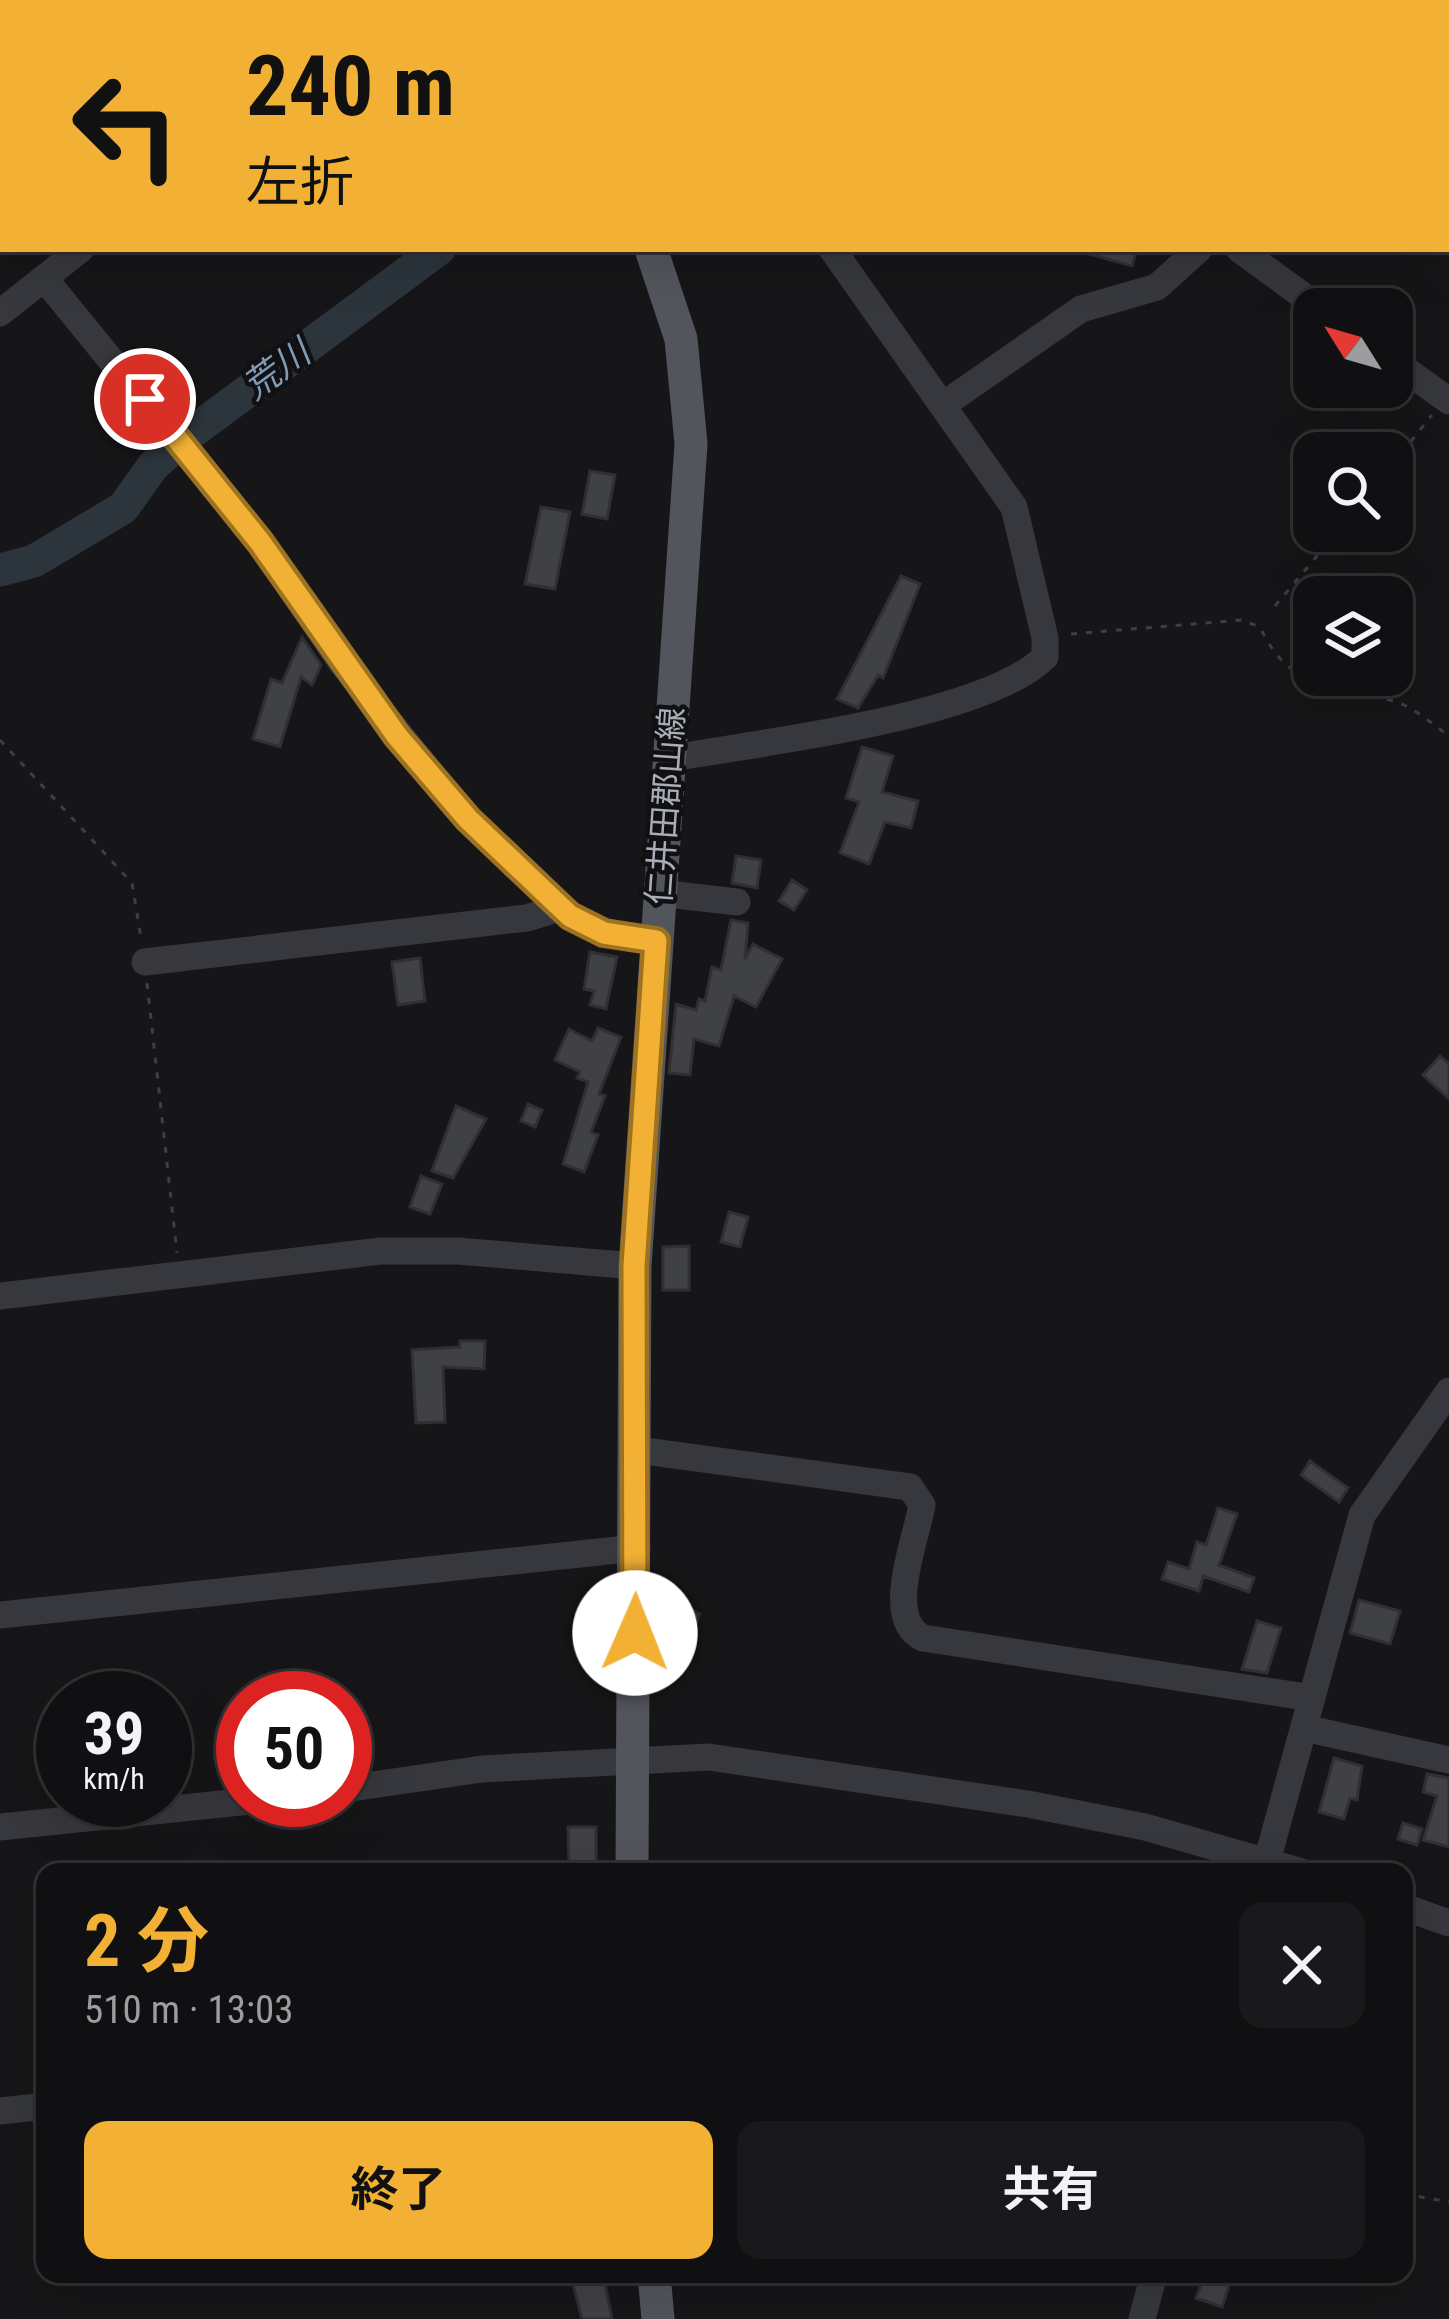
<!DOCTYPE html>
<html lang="ja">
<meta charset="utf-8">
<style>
body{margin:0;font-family:"Roboto Condensed","Noto Sans JP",sans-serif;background:#19191b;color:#f1f3f6;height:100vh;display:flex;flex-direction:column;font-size:45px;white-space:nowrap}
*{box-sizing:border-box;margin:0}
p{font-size:39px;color:#9c9d9f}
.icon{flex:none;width:66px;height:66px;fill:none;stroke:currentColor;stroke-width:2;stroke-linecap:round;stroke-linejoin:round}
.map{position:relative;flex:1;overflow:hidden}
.sheet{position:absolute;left:36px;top:1863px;width:1377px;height:420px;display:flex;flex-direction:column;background:#101012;border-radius:24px;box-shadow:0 12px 48px #0002,0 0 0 3px #303032}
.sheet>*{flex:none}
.top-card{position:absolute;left:0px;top:0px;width:1449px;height:252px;box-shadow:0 12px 48px #0002,0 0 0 3px #303032;background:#f2b134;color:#111;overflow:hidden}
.needle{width:78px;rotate:307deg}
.fabs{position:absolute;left:1293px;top:288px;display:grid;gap:24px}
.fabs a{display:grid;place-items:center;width:120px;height:120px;border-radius:24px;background:#101012;box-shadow:0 12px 48px #0002,0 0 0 3px #303032;font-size:60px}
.speed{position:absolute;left:36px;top:1671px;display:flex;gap:24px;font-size:60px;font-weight:700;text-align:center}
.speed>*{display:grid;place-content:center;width:156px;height:156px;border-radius:50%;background:#101012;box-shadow:0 12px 48px #0002,0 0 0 3px #303032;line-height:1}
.speed small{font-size:30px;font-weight:400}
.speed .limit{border:18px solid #d22;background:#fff;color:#111}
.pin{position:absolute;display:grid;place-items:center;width:102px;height:102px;color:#fff;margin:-51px;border:6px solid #fff;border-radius:50%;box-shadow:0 3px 12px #0007}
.me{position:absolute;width:132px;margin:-66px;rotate:1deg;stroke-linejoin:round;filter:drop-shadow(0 0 9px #0008)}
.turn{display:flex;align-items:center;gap:42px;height:252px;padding:0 48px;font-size:54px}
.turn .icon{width:156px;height:156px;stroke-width:2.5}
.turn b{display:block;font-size:84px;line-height:102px}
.round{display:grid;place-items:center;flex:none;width:126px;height:126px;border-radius:24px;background:#19191b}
.overview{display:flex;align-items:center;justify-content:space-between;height:204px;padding:0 48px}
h1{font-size:72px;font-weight:700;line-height:90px;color:#f2b134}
.action{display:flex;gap:24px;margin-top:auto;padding:24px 48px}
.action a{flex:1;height:138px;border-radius:24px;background:#f2b134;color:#111;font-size:48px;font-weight:700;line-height:138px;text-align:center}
.action a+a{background:#19191b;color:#f1f3f6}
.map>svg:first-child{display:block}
</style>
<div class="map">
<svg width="1449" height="2319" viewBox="0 0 1449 2319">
<rect width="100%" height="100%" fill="#161618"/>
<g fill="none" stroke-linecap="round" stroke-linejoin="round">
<path stroke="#2c353c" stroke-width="33" d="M810,3L815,0
M0,570L34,561L123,508L153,466L187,436L439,249"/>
</g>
<path fill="#404145" stroke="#303034" stroke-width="3" d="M1090,249H1137L1132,266L1089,254Z
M590,471L615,475L607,519L582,514Z
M541,507L570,512L555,589L525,584Z
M901,576L920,584L883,678L878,675L858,708L837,699Z
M302,637L321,665L312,685L301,677L280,747L253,739L271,679L282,683Z
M862,747L893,756L882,792L918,801L911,828L885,822L869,864L840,853L859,802L846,798Z
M736,856L761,860L757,888L732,883Z
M792,880L807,890L794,910L779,901Z
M731,920L748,923L745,959L753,944L782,959L756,1007L734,996L719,1046L694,1039L690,1075L669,1073L676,1004L696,1010L699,999L705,1001L712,967L721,970Z
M590,952L617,957L606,1009L590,1005L594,991L584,989Z
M420,958L425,1001L398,1005L392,962Z
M598,1028L621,1037L599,1094L605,1096L591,1132L598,1135L584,1172L563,1164L588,1082L577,1078L580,1072L555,1060L569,1029L592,1041Z
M1440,1056L1449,1064V1099L1423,1075Z
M528,1104L542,1110L535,1127L521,1121Z
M456,1106L486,1119L453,1178L432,1171Z
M421,1176L442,1184L430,1214L410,1207Z
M729,1212L748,1217L740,1247L721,1242Z
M689,1246V1290H663V1247Z
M460,1341H485L484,1369L443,1367L445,1422L416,1423L412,1350L460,1347Z
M1310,1461L1348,1488L1339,1502L1301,1475Z
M1218,1508L1237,1514L1219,1565L1254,1578L1249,1592L1203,1576L1199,1591L1162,1579L1168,1562L1189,1569L1197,1542L1206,1545Z
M1359,1600L1400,1611L1390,1644L1350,1633Z
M679,1604L700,1614L681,1657L660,1648Z
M1257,1621L1281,1628L1267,1673L1242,1669Z
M1334,1758L1362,1766L1357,1800L1350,1798L1344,1819L1319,1812Z
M1427,1774L1449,1778V1847L1423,1840L1437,1796L1423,1792Z
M1403,1823L1422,1829L1417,1845L1398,1839Z
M568,1827H596V1864L569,1865Z
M603,2274L612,2319H582L572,2280Z
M1205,2274H1233L1222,2307L1196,2298Z"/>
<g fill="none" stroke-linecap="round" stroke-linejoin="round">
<path stroke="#3d3f44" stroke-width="3" stroke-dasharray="6 9" stroke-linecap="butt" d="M1392,465L1432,415
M1275,606L1338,531
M1071,634L1242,620L1260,627C1291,693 1331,682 1393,701C1414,707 1431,723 1449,736
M0,740L132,883L141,938
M147,983L177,1253
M1404,2194L1449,2202"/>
<path stroke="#37383d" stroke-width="27" d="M883,0L885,3
M1413,0L1418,3
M398,3L403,0
M1446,17L1449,18
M0,169L3,168
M1239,249L1321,309
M44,278L259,542L341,662L468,819L570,916L604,933L656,941
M0,313L81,249
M1392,360L1449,401
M943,405L1081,309L1157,287L1199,249
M668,759C759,742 983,718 1045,657V638L1014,507L832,249
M659,893L737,902
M145,962L527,918L559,908
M0,1296L381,1251H458L635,1266
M637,1450L910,1487L922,1505C916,1540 883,1619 923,1638L1312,1698
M0,1615L637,1548
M1304,1728L1449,1760
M345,1789L482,1769L709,1757L1028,1804L1145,1827L1302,1872
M0,1827L260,1800
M1264,1872L1362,1515L1449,1391
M1404,1907L1449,1923
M0,2111L45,2106
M1142,2319L1154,2274"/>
<path stroke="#53555c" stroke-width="33" d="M520,0L522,3
M632,1872L635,1266L691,444L681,339L651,249
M654,2274L658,2319"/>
</g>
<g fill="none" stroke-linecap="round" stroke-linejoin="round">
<g stroke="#9d7322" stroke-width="30">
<path id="route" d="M145,399L260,542L397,736L468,819L570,916L604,933L656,941L634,1266L635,1633"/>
</g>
<use href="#route" stroke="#f2b134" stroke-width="21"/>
</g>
<g text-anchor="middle" stroke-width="9" stroke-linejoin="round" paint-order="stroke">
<g font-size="33" fill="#a8adb8" stroke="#111113">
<text transform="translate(665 806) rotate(-86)" y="12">仁井田郡山線</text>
</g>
<g font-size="36" font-style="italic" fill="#7f9bb3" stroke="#111113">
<text transform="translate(276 369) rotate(-36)" y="13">荒川</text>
</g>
</g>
</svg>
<div class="fabs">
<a><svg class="needle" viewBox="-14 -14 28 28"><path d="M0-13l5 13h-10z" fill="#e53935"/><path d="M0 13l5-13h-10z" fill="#9c9d9f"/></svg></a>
<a><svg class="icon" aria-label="search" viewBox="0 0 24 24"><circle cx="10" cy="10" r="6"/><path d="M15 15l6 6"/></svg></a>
<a><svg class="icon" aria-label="layers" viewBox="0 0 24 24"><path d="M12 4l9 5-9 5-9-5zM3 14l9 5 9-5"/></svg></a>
</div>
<div class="speed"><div>39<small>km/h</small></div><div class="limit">50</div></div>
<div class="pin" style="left:145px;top:399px;background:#d93025"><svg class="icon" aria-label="arrive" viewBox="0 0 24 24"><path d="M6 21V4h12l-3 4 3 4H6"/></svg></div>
<svg class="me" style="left:635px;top:1633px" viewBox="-20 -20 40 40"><circle r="19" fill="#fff"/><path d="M0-13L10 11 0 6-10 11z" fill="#f2b134"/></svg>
<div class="top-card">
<div class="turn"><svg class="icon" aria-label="left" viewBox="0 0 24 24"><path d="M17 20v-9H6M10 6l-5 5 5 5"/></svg><div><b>240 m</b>左折</div></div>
</div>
<section class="sheet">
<div class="overview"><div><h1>2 分</h1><p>510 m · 13:03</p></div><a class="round"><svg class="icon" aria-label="close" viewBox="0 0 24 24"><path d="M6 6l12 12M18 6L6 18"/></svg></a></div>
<div class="action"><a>終了</a><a>共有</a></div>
</section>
</div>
